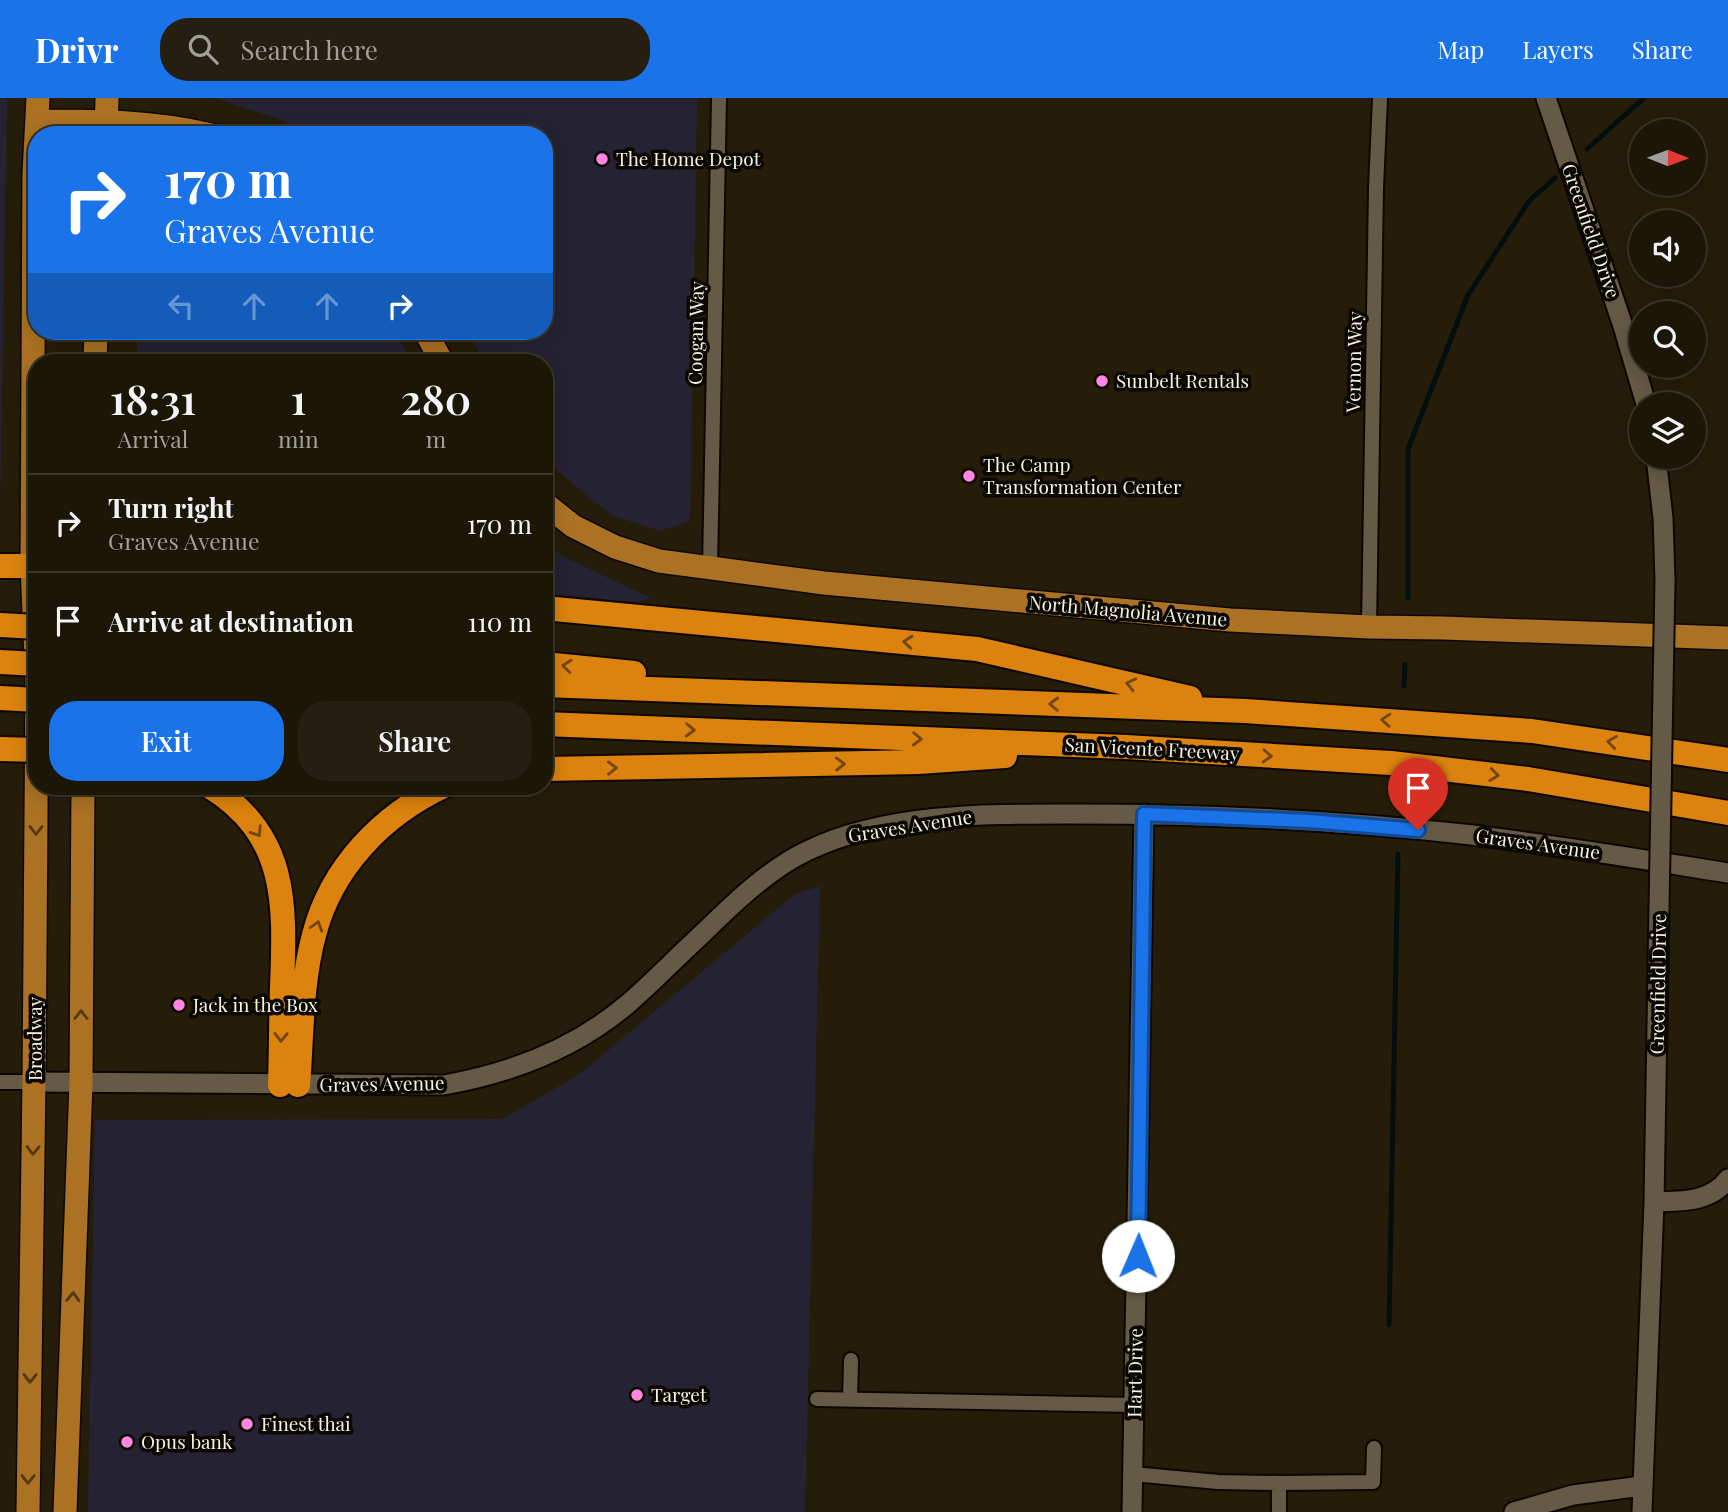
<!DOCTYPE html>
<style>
body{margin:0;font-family:"Playfair Display",serif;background:#251f11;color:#f1f3f6;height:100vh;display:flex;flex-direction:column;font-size:26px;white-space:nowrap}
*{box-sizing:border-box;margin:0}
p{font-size:23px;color:#a09f9b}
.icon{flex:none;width:38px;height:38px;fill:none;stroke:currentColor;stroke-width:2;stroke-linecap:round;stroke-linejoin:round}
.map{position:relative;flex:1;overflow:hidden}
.drawer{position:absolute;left:28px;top:256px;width:525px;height:441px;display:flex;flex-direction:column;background:#1c1607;border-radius:28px;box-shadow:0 4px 18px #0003,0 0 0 2px #3a3528}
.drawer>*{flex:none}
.banner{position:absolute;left:28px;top:28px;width:525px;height:214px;border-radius:28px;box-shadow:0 4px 18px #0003,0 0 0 2px #3a3528;background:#1a73e8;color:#fff;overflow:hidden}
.needle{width:46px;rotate:91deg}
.fabs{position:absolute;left:1629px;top:21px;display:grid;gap:14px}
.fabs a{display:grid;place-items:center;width:77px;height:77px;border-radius:50%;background:#1c1607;box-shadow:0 4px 18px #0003,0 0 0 2px #3a3528;font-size:35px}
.pin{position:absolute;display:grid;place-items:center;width:60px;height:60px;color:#fff;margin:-72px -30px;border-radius:50% 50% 50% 0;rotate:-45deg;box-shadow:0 0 7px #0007}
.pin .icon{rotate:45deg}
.me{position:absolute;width:77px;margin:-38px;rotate:1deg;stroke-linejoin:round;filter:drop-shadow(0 0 5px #0008)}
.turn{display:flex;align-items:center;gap:24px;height:147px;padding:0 21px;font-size:32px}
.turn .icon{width:91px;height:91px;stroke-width:2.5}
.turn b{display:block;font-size:49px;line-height:60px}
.lanes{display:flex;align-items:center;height:66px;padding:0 21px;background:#0003;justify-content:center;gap:35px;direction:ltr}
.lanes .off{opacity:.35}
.eta{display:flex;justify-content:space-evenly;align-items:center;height:119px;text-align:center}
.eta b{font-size:42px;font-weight:600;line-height:49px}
.action{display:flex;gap:14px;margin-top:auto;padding:14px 21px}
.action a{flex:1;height:80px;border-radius:28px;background:#1a73e8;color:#fff;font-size:28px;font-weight:600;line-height:80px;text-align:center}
.action a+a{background:#251f11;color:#f1f3f6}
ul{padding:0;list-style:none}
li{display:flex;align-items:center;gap:21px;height:98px;padding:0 21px;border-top:2px solid #3a3528}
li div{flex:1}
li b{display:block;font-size:26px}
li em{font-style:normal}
header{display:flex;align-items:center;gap:42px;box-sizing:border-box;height:98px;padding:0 35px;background:#1a73e8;color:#fff}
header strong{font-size:33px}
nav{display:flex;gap:38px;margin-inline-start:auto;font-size:24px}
.search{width:490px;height:63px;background:#251f11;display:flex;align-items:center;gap:18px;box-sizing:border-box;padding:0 24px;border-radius:28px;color:#a09f9b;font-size:26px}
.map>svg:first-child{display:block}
</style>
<header>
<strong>Drivr</strong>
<div class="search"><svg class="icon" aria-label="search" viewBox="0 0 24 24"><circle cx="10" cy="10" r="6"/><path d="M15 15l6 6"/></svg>Search here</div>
<nav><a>Map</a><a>Layers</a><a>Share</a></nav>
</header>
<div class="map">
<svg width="1728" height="1414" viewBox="0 0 1728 1414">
<rect width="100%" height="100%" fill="#251d09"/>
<path fill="#252333" d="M0,0H7L0,413Z
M215,0H697L690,423L660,433L611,417L561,376L544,355V264H485L467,233H544V37H307L282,22Z
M138,233H394L411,264H137Z
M544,442L562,458L651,500L636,504L544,495Z
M820,788L805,1414H88L95,1022L503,1021L581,975L795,796Z"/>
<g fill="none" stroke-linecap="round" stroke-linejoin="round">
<path stroke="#030e0f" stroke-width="5" d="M1587,51L1644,0
M1408,500V351L1468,197L1529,103L1555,80
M1404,588L1405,566
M1401,712L1402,688
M1389,1227L1398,756"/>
<g stroke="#0e0700" stroke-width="18">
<path id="street" d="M710,470L719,0
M1369,529L1376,90L1380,0
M0,984H34
M817,1301L1135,1307
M850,1302L851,1262
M1133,1376L1218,1384L1279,1385V1414
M1279,1385L1373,1384L1374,1350"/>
</g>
<g stroke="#0e0700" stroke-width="23">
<path id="secondary" d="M1546,0L1623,228L1646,306
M1656,359L1663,420L1665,482
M34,984L444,987C512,975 577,950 630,904C654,883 676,860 700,838C732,807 767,772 807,753C887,714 991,716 1078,716C1206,716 1335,722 1463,736C1551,746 1640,761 1728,775
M1654,1104C1681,1103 1710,1105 1728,1081
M1132,1414L1144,716
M1514,1414L1573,1397L1642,1388
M1642,1414L1654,1104L1659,809"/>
</g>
<g stroke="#0e0700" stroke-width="26">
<path id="primary" d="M37,23C96,23 154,23 211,37
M106,37L107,0
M425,233L442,264
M95,264L96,233
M544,405L573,428L615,449L659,463L824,485L1230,522L1369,529L1443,530L1728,540
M28,1414L34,984L37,584L32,468L34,75L38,0
M65,1414L81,985L83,688"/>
</g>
<g stroke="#0e0700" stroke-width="28">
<path id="highway" d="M0,468H37
M544,510L977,551L1190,600
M544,566L634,575
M544,587L1245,613L1532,633L1728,662
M544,626L1126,649L1391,665L1528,681L1728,715
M544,671L918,664L1005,658
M209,688C289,737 285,807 282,890C281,922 281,954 280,987
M298,987C302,938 301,885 314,837C331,770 382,717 444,688"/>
</g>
<use href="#street" stroke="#645a45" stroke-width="14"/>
<use href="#secondary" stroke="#645a45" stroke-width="19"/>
<use href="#primary" stroke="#ac7224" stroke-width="23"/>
<use href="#highway" stroke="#dc820e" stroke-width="24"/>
<g stroke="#0e0700" stroke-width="23" stroke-linecap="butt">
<path id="secondary-bridge" d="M1659,809L1665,482"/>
</g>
<g stroke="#0e0700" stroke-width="28" stroke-linecap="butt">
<path id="highway-bridge" d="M0,527L37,529
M0,564L37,566
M0,600L37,602
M1,651L37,652"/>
</g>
<use href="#secondary-bridge" stroke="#645a45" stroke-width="19"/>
<use href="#highway-bridge" stroke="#dc820e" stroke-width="24"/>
</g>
<defs><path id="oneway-chevron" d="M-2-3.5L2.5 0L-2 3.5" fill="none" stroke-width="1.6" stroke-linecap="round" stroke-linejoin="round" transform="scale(1.75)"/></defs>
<g stroke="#744508">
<use href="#oneway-chevron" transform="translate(908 544) rotate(-175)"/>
<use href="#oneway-chevron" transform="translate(567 568) rotate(-174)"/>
<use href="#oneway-chevron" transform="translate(1131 586) rotate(-167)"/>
<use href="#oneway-chevron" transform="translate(1054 606) rotate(-178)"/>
<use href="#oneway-chevron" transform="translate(1386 622) rotate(-176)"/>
<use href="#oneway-chevron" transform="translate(690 632) rotate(2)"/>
<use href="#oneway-chevron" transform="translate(917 641) rotate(2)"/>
<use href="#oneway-chevron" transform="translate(1612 644) rotate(-172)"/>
<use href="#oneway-chevron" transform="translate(1267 658) rotate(3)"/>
<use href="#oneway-chevron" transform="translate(840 666) rotate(-1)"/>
<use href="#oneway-chevron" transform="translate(612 670) rotate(-1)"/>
<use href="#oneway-chevron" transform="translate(1494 677) rotate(7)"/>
<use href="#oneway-chevron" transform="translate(257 734) rotate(57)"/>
<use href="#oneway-chevron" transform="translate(317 828) rotate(-73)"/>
<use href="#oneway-chevron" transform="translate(281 939) rotate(91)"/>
</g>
<g stroke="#533811">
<use href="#oneway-chevron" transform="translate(36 732) rotate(90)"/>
<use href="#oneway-chevron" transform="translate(81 917) rotate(-90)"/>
<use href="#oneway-chevron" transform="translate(33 1052) rotate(91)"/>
<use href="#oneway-chevron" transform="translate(73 1199) rotate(-88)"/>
<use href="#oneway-chevron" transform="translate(30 1280) rotate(91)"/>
<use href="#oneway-chevron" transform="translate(28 1381) rotate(91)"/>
</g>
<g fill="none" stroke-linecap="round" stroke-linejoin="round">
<g stroke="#114b97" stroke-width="18">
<path id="route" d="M1138,1158L1144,716L1309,723L1418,732"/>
</g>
<use href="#route" stroke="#1a73e8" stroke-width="12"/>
</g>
<g fill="#fd86e1" stroke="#0b0802" stroke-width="2.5">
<circle cx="602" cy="61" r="7"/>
<circle cx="1102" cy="283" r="7"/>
<circle cx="969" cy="378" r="7"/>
<circle cx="179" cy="907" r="7"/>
<circle cx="637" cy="1297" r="7"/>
<circle cx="247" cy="1326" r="7"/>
<circle cx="127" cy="1344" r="7"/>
</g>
<g text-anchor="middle" stroke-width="7" stroke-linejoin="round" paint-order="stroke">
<g font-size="19" fill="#f7f1e5" stroke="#0b0802" text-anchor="start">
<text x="616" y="68">The Home Depot</text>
<text x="1116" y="290">Sunbelt Rentals</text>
<text x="983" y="374">The Camp<tspan x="983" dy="22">Transformation Center</tspan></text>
<text x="193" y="914">Jack in the Box</text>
<text x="651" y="1304">Target</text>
<text x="261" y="1333">Finest thai</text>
<text x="141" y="1351">Opus bank</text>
</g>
<g font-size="19" fill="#f7f1e5" stroke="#0b0802">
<text transform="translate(1591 133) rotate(71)" y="7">Greenfield Drive</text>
<text transform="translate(696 235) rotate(-89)" y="7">Coogan Way</text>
<text transform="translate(1354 264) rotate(-89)" y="7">Vernon Way</text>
<text transform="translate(1128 513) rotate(5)" y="7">North Magnolia Avenue</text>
<text transform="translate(1152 651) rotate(3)" y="7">San Vicente Freeway</text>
<text transform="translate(910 728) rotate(-9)" y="7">Graves Avenue</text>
<text transform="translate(1538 746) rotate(8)" y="7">Graves Avenue</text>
<text transform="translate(1658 886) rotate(-89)" y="7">Greenfield Drive</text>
<text transform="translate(35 941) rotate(-90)" y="7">Broadway</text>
<text transform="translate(382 986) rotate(-1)" y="7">Graves Avenue</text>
<text transform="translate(1135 1275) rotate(-89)" y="7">Hart Drive</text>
</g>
</g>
</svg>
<div class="fabs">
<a><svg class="needle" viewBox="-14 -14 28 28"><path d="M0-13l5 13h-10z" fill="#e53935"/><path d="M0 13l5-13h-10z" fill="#a09f9b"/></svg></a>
<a><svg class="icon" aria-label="sound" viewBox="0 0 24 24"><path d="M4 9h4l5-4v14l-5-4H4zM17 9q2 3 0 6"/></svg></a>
<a><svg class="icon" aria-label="search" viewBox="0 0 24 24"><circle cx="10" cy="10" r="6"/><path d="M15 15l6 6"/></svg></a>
<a><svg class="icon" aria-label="layers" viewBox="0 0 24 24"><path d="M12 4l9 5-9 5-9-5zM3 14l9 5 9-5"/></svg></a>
</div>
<div class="pin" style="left:1418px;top:732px;background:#d93025"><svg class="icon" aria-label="arrive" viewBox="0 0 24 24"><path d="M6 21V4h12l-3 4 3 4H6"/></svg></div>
<svg class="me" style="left:1138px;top:1158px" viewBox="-20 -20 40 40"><circle r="19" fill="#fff"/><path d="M0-13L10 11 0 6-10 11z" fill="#1a73e8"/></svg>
<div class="banner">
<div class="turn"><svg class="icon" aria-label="right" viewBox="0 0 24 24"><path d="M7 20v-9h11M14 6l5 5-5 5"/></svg><div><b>170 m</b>Graves Avenue</div></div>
<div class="lanes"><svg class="icon off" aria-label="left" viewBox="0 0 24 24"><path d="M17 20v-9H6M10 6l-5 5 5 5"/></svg><svg class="icon off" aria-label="ahead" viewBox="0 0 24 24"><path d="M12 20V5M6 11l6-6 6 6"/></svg><svg class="icon off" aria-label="ahead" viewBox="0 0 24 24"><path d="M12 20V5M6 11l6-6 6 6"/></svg><svg class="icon" aria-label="right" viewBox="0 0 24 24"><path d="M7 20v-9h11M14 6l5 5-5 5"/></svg></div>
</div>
<section class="drawer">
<div class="eta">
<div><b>18:31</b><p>Arrival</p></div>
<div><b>1</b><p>min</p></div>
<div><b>280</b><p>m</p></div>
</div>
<ul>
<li><svg class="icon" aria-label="right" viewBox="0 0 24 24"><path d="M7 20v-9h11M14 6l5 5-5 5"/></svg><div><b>Turn right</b><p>Graves Avenue</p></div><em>170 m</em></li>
<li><svg class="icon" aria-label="arrive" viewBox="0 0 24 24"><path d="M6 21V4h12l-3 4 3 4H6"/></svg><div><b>Arrive at destination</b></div><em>110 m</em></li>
</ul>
<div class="action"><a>Exit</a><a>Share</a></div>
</section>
</div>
